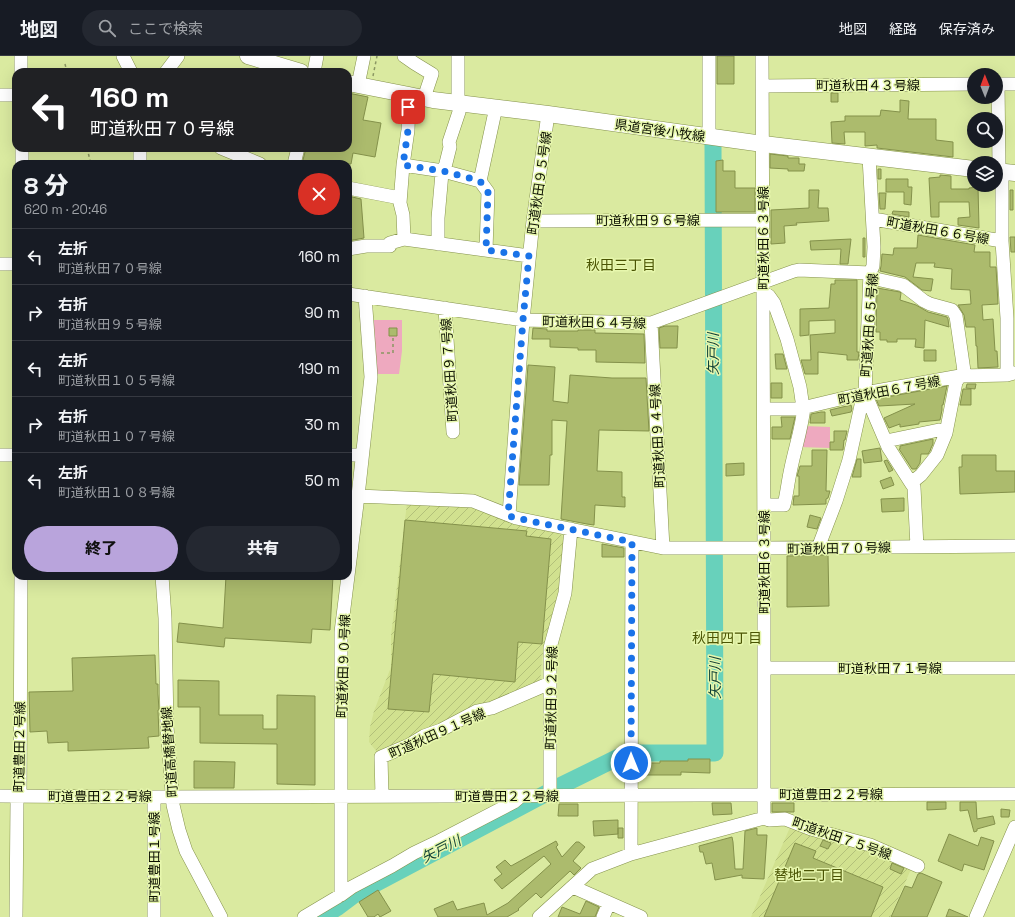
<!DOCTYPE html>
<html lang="ja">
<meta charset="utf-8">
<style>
body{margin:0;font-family:"Space Grotesk","Noto Sans JP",sans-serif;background:#242831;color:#f1f3f6;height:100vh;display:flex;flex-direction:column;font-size:15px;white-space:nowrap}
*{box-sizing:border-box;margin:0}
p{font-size:13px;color:#9ea1a6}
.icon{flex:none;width:22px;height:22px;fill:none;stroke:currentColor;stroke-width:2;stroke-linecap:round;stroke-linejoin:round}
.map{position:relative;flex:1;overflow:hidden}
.panel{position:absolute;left:12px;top:104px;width:340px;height:420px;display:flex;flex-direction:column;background:#171b24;border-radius:12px;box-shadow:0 4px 16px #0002}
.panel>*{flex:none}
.hud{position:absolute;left:12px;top:12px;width:340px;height:84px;border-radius:12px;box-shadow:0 4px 16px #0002;background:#202124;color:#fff;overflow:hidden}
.needle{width:26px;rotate:359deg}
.controls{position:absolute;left:967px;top:12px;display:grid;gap:8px}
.controls a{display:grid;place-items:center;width:36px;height:36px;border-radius:50%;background:#171b24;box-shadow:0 4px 16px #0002;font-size:20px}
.pin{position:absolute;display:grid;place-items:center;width:34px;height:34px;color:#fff;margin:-17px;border-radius:8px;box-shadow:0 2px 6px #0006}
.me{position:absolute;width:44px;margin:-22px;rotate:0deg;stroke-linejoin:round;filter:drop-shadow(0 0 3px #0008)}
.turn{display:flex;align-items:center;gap:14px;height:84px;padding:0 12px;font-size:18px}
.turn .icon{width:52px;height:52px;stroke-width:2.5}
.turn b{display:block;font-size:28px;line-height:34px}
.round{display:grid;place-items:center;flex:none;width:42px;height:42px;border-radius:21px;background:#242831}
.headline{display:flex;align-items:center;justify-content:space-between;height:68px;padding:0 12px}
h1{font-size:24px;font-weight:800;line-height:30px}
.button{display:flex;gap:8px;margin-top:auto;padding:8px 12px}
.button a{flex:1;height:46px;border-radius:24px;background:#b9a4dc;color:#111;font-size:16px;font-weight:800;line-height:46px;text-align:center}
.button a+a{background:#242831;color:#f1f3f6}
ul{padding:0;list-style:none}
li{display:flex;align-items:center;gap:12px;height:56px;padding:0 12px;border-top:1px solid #363941}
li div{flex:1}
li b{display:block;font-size:15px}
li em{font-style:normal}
header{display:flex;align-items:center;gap:24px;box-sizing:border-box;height:56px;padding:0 20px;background:#171b24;border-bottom:1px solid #363941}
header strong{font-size:19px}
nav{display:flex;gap:22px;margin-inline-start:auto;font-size:14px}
.search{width:280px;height:36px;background:#242831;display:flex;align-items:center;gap:10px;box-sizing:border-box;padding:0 14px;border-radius:22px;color:#9ea1a6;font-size:15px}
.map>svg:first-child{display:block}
</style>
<header>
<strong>地図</strong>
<div class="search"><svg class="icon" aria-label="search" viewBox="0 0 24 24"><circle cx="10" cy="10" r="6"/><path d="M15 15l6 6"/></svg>ここで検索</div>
<nav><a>地図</a><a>経路</a><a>保存済み</a></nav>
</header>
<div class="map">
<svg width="1015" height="861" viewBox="0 0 1015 861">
<defs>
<pattern id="industrial-furrows" width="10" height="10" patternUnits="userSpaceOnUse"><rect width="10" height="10" fill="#d1e18f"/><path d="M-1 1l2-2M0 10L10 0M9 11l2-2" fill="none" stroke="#b2c07a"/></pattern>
</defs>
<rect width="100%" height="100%" fill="#daeaa0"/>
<path fill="url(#industrial-furrows)" d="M407,447L473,451L559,475L564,483L558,538L542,602L540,628L377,700V696L369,686L370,671L374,655L391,611V580Z
M791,769L858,789L912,811L890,861H751Z"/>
<path fill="#eea9bf" d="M371,264H402V295L399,318H374Z
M804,370L830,371V392L798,391Z"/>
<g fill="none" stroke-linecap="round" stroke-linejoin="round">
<path stroke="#68d1bb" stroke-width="17" d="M322,861L338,851L354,839L560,730L627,697H715L713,88"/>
</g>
<path fill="#acbb6d" stroke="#84914b" d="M717,0H734V28H717Z
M348,37L368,41L363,64L381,67L375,101L353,97L351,108H302L306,92H348Z
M831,37H838V46H831Z
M900,44L909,45L908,63H936V84L953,86V101L877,92V89L865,90V76H844L845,88L832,87L831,66L845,65V60H880L881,54L900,56Z
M770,98L788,100V102H799V108H805L804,115H788V113L770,112Z
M723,104V115H735V132H755V156H716V105Z
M878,113H881V123H878Z
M940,119L951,120V133H969V132L978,131L979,172L958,169V162L970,161L969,146H939V161H931L929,122L940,121Z
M886,123H908V131H912L911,149L904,148V136H886Z
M809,134H819L818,152H828L829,165L796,167L797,169L784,170L785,187L771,188V154L809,152Z
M1010,134H1013V154H1010Z
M879,137H886L885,153H880Z
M348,140L361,143L364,182L348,185Z
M893,155L909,156V161L892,158Z
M918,179L975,189L974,196H990V211H996L998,248L982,249L983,264L993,263L995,295H997L998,311L978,312L977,290H976L975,271H966L964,259L958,249L971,248L970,234L951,233L952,213L934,211L935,207H916L913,221L933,223L931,235L922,234L905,221L880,215L881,210L882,198L893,199L894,192H917Z
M1010,181H1015V196H1011Z
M863,182H865V201H863Z
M851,183L848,208H840L841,193L811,194L810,185Z
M835,224H857V296H859L858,304H847V299L818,296V318H805L801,304H811L810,279L835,277V264L809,265V279L800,280V253L829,252L831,228H835Z
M877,232L900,236L901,237L900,244L916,249L928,256L947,261L948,263L949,271L925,264L924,292L915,291L916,283H897V286H887V284H880V276H876Z
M665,270H678L677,292H660L659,272Z
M389,272H397V280H389Z
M533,272L547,273V275H578V274H595V277L644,278L645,307L596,306V294H578V292L550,291V283H532Z
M924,294H936V305H924Z
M775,298H783L787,313H776Z
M528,309L555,311L553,345L568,347L570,319L612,322H646L649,375L599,374L597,415L622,416V441H625V451L595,449L594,469L587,468L561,463L567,365L552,364V399H550L549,429H519Z
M771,327H782V342H771Z
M967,328H976L975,333L966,332Z
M947,330L943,349H942V354L940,364L919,366V368L900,371V368L889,372L884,362L915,348L879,350L876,343Z
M963,333H971V349H960Z
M851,349L852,353L851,356L832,360L830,354Z
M821,356H825V367H810L811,358Z
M781,361H795L790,383H772V371H782Z
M834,375H847L845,384H844L843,394H830V386H834Z
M933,383V388L931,392L930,395L928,398H921L920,407L916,413H912L899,393H900V390Z
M880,392L882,405L864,407L862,395Z
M812,394H827L826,435H830L828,442L826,443V448L793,449L794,440H799V420H797L800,410H812Z
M962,399H996V415H1015V436L960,438L959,411H962Z
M857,403H861V421H852Z
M887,404L893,414L889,416L884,405Z
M744,407V419L726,420V408Z
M891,421L894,429L883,433L880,425Z
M904,442V455L882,456L881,443Z
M810,459L821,462L817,473L807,471Z
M405,464L527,475L526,480L551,483L542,588L518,586L515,626L433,618L429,656L388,653Z
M602,488L624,492V501H602Z
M828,499L829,550L787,551V500Z
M226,520H333L330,574L312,573L311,587L225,582L224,591L177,586L179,567L223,572Z
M155,599L156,628H158V638L159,654H158L159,680L148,681L149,692L68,695V686L48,687L47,675L30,676L29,636L73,635L72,602Z
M178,624L219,625V659H263V673H277V639L315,640V729L277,728V688L200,687V651H178Z
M688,703H710V717L681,716V719H639V707H660V705H688Z
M194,705L235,706L234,732H194Z
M927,746H946V753L927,754Z
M960,746H976L977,763L993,760L995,768L977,773V775L974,776L968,754L960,755Z
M712,747H731L732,758L713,759Z
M772,747H794V756H772Z
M559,748H578V760H558Z
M1001,753L1010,754L1009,761H1001Z
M618,764V778L594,780L593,765Z
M618,772H623V782H618Z
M757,772V779H767L764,823L742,822V819L715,824L712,807L706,808L703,796H700L699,790L732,781L733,786L735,813H743L745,775Z
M949,778L978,790L981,781L994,785L984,814L964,808L962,815L938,805Z
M823,784L831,787L828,793L820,790Z
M556,785L558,789L556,791L562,801L576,786H579L585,791L573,805L581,812L574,819L570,815L541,842L536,837L518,853L519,854L507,861H438L434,853L453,845L457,854L484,847L487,859L508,847L551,808L544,800L502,833L494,824L502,818L496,811L505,804L511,810Z
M795,787L816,795L813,802L883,831L871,861H764Z
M892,807L904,812L901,818L890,813Z
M921,817L942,826L927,861H891L905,830L912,832L918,818Z
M378,834L391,855L380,861L378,858L374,861H368L359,846Z
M586,845L599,851L595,861H558L562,851L580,858Z
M949,853L968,861H946Z"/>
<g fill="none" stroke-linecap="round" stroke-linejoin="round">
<g stroke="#85924c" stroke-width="14">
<path id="minor" d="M21,0V16
M123,0L131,16
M404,0L414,7L432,18L424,42
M166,16L178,0
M314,16L317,0
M996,28H1015
M998,28L999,110L1002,123V185L1007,262V319
M358,29L364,0
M763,30L974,28
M0,39H16
M409,39L408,74L403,109L400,147L403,159L404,183L529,200
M458,47V0
M709,80V0
M22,92V108
M140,92V108
M221,92L260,108
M869,101L874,191L873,210L870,217L865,337L888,391L911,427
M294,108L298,92
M403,109L443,115L480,125
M348,132L400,142
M873,163L1002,185
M533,165L763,164
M438,188V162L442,117L445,111L450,91L449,86L459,56L460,47
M348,193L366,190H390V187L404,183
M486,194L488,136L480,125L496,51
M0,208H16
M763,236L769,240L774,247L787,283L800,331L803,352
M348,238L523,264L651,267L794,215L799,214L870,217L876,223L903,229L924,245L930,248L952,254L956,260L964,315L956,326L946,377L937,399L921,419L911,427L914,431L917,491
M445,252L453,376
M651,267L663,492
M764,353H798L865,337L960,320L1007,319L1014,317
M886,385L939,374L946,377
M0,399H16
M348,399H362
M358,440L473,445L516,462L663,492H764L1015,490
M764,449H784C787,437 788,425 791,412C795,392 802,372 804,351
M509,459L523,264L533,165L548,58
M818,492L836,445L849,404L862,345L865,337
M162,520L165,562L167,671L173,749L179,774L186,795L221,861
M764,612H1015
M0,740L154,741L1015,738
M382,740L381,701L409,689L424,680L441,674L477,655L492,652L550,627
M550,740V592L565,537L571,473
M154,741V861
M764,762L769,764L785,763L811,773L870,789L918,810
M631,798L632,486
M573,831L641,861
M341,839V576L358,440L371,321L365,240
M16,861L17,745L20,740L21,520
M304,861L341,839L352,831L392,810L414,797L439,785L514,746L521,740
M539,861L592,813L631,798L764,762V492L762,0
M603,861L609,847
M976,861L1015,771"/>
</g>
<g stroke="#85924c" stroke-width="17">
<path id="major" d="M248,0L301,16
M348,27L409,39L433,44L548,58L763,88L974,113
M996,115L1015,117"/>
</g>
<path stroke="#8b9763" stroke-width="1.5" stroke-dasharray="3 3" stroke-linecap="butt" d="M65,8L67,16
M373,20L377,0
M87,92L91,108
M381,297H393V282"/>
<use href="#minor" stroke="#fff" stroke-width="13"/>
<use href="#major" stroke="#fff" stroke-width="16"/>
</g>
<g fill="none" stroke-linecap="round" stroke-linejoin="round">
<path stroke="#1a73e8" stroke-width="7" stroke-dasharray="0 12.6" d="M408,51V74L403,109L443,115L480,125L488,136L486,194L529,200L523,264L508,460L516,462L632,486L631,707"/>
</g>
<g text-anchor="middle" stroke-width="3" stroke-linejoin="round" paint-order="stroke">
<g font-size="13" fill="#0a0e00" stroke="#e7f7ad">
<text x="868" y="34">町道秋田４３号線</text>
<text transform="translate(660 74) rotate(8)" y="5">県道宮後小牧線</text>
<text transform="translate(539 127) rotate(-82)" y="5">町道秋田９５号線</text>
<text x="648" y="169">町道秋田９６号線</text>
<text transform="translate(938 174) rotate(10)" y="5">町道秋田６６号線</text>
<text transform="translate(763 182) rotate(-90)" y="5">町道秋田６３号線</text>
<text transform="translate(594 266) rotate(1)" y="5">町道秋田６４号線</text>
<text transform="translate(869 269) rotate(-86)" y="5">町道秋田６５号線</text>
<text transform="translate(449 314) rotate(-94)" y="5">町道秋田９７号線</text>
<text transform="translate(889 334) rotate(-11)" y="5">町道秋田６７号線</text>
<text transform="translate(657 380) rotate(-93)" y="5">町道秋田９４号線</text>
<text transform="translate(839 492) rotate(-1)" y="5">町道秋田７０号線</text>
<text transform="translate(764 506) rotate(-90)" y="5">町道秋田６３号線</text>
<text transform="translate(343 610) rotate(-88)" y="5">町道秋田９０号線</text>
<text x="890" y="617">町道秋田７１号線</text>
<text transform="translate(551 642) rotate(-89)" y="5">町道秋田９２号線</text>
<text transform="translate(437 677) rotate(-24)" y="5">町道秋田９１号線</text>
<text transform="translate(19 691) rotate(-89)" y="5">町道豊田２号線</text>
<text transform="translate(169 696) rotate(-94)" y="5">町道高橋替地線</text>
<text x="831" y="743">町道豊田２２号線</text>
<text x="100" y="745">町道豊田２２号線</text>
<text x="507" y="745">町道豊田２２号線</text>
<text transform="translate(842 782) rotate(19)" y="5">町道秋田７５号線</text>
<text transform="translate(154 801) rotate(-90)" y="5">町道豊田１号線</text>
</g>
<g font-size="14" fill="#4a5403" stroke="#e7f7ad">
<text x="621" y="214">秋田三丁目</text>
<text x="727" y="587">秋田四丁目</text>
<text x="809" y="824">替地二丁目</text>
</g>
<g font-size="14" font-style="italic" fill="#0e3f36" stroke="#e7f7ad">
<text transform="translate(713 298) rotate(-90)" y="5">矢戸川</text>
<text transform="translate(715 622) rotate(-90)" y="5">矢戸川</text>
<text transform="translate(441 793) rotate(-27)" y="5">矢戸川</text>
</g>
</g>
</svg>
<div class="controls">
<a><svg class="needle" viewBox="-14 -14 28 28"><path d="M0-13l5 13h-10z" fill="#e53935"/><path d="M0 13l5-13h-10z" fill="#9ea1a6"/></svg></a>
<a><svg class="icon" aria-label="search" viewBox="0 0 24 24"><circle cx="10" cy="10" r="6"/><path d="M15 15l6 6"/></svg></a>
<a><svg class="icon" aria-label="layers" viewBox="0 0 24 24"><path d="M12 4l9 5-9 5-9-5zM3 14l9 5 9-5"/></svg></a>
</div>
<div class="pin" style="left:408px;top:51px;background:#d93025"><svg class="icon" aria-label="arrive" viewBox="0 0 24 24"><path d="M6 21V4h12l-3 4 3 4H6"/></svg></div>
<svg class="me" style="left:631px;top:707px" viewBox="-20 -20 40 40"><circle r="17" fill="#1a73e8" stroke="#fff" stroke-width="3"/><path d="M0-11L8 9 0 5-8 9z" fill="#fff"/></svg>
<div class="hud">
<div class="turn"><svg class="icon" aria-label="left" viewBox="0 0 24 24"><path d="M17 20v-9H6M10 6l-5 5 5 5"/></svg><div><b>160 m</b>町道秋田７０号線</div></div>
</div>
<section class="panel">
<div class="headline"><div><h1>8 分</h1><p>620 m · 20:46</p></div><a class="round" style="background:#d93025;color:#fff"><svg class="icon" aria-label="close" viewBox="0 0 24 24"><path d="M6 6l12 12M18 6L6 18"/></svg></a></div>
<ul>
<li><svg class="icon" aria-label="left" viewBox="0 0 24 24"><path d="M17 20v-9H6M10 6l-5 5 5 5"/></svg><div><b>左折</b><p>町道秋田７０号線</p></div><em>160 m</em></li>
<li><svg class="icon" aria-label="right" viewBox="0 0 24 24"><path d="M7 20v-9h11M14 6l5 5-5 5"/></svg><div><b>右折</b><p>町道秋田９５号線</p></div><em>90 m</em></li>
<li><svg class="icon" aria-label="left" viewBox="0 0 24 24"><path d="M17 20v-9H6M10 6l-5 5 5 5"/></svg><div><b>左折</b><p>町道秋田１０５号線</p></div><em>190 m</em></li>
<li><svg class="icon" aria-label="right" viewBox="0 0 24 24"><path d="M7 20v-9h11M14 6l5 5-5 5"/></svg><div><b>右折</b><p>町道秋田１０７号線</p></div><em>30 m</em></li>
<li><svg class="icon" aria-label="left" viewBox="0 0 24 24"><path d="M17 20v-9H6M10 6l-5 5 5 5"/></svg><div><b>左折</b><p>町道秋田１０８号線</p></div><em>50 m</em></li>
</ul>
<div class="button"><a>終了</a><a>共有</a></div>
</section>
</div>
